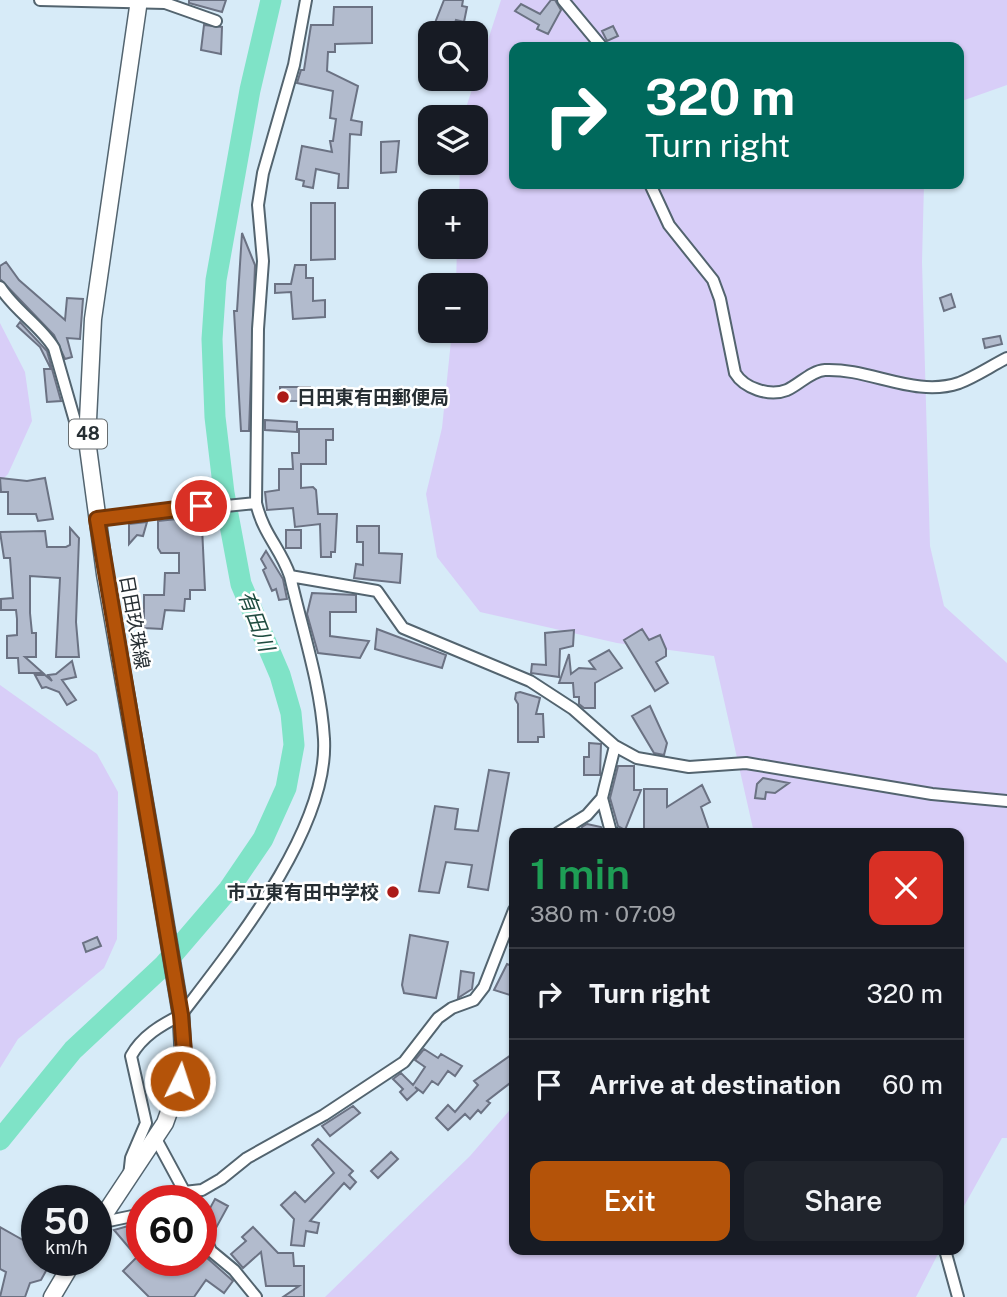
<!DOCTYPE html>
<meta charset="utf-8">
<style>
body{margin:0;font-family:"Public Sans","Noto Sans JP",sans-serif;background:#20242c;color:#f1f3f6;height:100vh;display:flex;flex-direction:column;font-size:26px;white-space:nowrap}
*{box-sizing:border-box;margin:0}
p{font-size:23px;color:#9ea1a6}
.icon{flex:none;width:38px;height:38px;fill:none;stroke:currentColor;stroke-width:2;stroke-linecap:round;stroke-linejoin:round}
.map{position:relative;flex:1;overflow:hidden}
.drawer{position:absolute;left:509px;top:828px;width:455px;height:427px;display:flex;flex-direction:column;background:#171b24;border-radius:14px;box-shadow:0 2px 5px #0004}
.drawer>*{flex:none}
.hud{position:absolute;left:509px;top:42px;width:455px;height:147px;border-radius:14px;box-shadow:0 2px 5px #0004;background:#00695c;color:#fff;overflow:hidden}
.controls{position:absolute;left:418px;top:21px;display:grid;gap:14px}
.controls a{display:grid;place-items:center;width:70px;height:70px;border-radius:14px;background:#171b24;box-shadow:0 2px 5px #0004;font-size:35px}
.speed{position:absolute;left:21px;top:1185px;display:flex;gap:14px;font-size:35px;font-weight:700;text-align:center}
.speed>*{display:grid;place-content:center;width:91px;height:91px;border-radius:50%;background:#171b24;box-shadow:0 2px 5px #0004;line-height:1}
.speed small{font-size:18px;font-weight:400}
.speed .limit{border:10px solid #d22;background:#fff;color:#111}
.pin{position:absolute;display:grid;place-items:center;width:60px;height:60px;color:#fff;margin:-30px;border:4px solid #fff;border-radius:50%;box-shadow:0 2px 7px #0007}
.me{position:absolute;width:77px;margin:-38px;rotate:4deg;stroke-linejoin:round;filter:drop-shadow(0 0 5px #0008)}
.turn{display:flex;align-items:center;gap:24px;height:147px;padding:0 21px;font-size:32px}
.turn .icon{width:91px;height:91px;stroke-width:2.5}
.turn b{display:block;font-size:49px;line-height:60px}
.round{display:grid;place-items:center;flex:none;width:74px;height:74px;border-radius:14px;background:#20242c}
.headline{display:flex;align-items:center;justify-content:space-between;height:119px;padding:0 21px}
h1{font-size:42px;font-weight:600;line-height:52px;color:#1e9e55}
.button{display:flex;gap:14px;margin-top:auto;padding:14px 21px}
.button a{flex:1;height:80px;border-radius:14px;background:#b45309;color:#fff;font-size:28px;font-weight:600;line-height:80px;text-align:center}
.button a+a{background:#20242c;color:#f1f3f6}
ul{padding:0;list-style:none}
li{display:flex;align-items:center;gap:21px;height:91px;padding:0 21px;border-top:2px solid #363941}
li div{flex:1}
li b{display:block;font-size:26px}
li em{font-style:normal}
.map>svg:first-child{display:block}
</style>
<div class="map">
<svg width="1007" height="1297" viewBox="0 0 1007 1297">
<rect width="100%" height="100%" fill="#d7ebf8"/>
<path fill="#d8cef8" d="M501,0H1007V85L959,102V47H514V184H924L922,262L930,546L944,606L1007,663V1138H1002L959,1215V833H754L714,656L617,643L480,612L437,557L426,494L442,428L452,331H476V285H456L457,247H476V201H459L460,163H476V117H463Z
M0,323L25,372L32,421L8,474L0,482Z
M0,685L97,754L118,792L117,939L104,968L18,1039L0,1068Z
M514,1105V1250H940L916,1297H325L470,1156Z"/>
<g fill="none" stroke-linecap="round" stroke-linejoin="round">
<path stroke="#7fe3c7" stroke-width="21" d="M0,1140L73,1050L163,966L229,889L263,839L286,788L294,745L291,713L280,675L241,584L224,493L215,417L212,339L216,280L250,90L271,0"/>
</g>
<path fill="#b2bbcd" stroke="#6b7283" stroke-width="2" d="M189,0H226L222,12L189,3Z
M444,0H463L462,6L467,7L464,22L456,20L451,33H431Z
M551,0H555L561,10L548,34L537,29L539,25L515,11L521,4L540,14Z
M334,7H372V43L335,44V52H328L327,71L358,86L351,120L362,122L361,135L350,134L348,188H338L339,174L316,169L313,188L303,186L304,181L296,179L302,146L332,152L330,141H333L336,119L330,118L333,91L297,83L301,70H304L311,25H333Z
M204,25L222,27L221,54L201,50Z
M613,26L618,36L607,41L602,31Z
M399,141L396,172L381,173V142Z
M311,203H335V259L311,260Z
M242,233L255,265L249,431H241L234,311H237Z
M6,262L19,280L65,320L67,298L83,299L80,339L67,338L72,357L65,359L54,335L0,279V266Z
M295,265H306V278H313V301L325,300V317L293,319L291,292L275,293V284H291Z
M951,294L955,307L944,311L940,298Z
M20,322L47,351L61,401L47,402L44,369H51L40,347L17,326Z
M1000,336L1002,344L985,348L983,339Z
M280,387H310L309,401H280Z
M265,420L297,422V432L265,430Z
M299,429H333V440H326V464H301V488L313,487L316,490L318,514H337L335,552H331V557H321L320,524L295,527L293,508L267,510L265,492L279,490V469H293L292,453H299Z
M0,478L27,481L45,478L53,519L38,521L36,514H8V492H1Z
M196,517L197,527H202L205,590H190V599H185L184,611L165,610L162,629L144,628V595H164L165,573H179V553H161L158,548V521Z
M147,522L143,536L137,535L129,544V524Z
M357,526H379V553L402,554L400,583L354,578L356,564L363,565V542H357Z
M70,528L79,538L76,622L79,657H56L60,578L30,576V613L32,633H36V657H25L43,673H19L18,658H7V636L17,635V619L16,610H1V599L13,598L10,558H4L0,532L45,531L47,547H66L70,545Z
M286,530H301V548H286Z
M266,551L283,579L287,599L279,600L276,589L272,591L263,570L266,568L261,559Z
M312,593L356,595V612H330V636L369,641L360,658L318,653L307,614Z
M377,629L446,655L442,668L375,649Z
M642,629L649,640L660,635L666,649V656L656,662L668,683L655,691L624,640Z
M574,630L573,646L560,649L559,677L531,673L532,664L546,665L545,633Z
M609,650L622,668L595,683V708H584L579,704V697H574L573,683H559L569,654L571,674L579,668L595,669L589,661Z
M72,661L76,677L62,680L76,700L67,705L59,692L46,687L42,688L35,675H45L52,681L48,675L56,674Z
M520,692L540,698L536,714H543L544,737H538V742H518V704L515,699L516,693Z
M650,706L667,743L664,755L654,753L632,716Z
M589,743L601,744L600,775H584V757H589Z
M618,766H634V790H641L625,830L618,826L610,798Z
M489,770L509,773L488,890L468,887L472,865L446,862L439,893L419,891L435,806L458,809L455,829L478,831Z
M763,778L789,783L775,793L766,792L765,799L755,798L757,784Z
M702,785L710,802L701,807L710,833H644V789H667V807Z
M587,824L601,827L603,833H581L582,827Z
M410,935L448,942L436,998L404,993L402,985Z
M97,937L101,946L86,952L83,943Z
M507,964L514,967L513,996L494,990Z
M461,971L474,973L472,989L458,998Z
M424,1049L438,1058L441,1054L462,1066L455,1076L448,1071L438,1085L432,1081L423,1093L415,1087L418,1090L407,1100L400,1092L403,1089L393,1079L401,1073L413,1085L425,1067L415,1060Z
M514,1053V1080L487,1101L490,1103L481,1113L478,1110L470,1119L465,1114L448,1130L436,1118L448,1105L455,1112L478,1085L474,1081Z
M353,1106L360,1113L330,1136L322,1126Z
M318,1139L353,1171L349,1175L356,1182L350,1189L344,1183L310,1221L319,1223L317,1233L306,1231L304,1246L291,1245L294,1219L281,1205L295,1192L305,1202L334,1173L312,1145Z
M391,1152L398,1159L378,1178L371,1171Z
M215,1199L228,1206L216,1228L203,1221Z
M142,1222V1260H201V1248L206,1257L233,1281L224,1293L206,1280L194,1297H149L123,1271L137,1257L114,1230Z
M0,1227L30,1244L37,1232V1260H52L41,1280L30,1283L25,1297H0L6,1272L0,1269Z
M253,1227L278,1253H293L294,1266H304V1297H283L299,1286H266L261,1252L243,1268L231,1254L246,1241L242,1237Z"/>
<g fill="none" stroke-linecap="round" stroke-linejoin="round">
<g stroke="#53646f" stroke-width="14">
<path id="minor" d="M40,0L165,3L216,21
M563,0L602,47
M650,184L669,225L713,280L720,299L735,373C744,388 769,397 787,390C800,384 811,371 825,370C870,368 915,398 959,383C975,377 991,366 1007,358
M0,287C15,311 40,325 54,348L77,428L87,440
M97,519L256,503
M290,576L377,591L403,628L530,681L573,709L615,746L637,758L689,767L746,763L932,794L1007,801
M558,833L587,815L602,798
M614,833L611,832L602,798L615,746
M156,1139L189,1200
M129,1176L131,1158L146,1123L131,1056C142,1036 161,1025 181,1015C233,947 329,829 324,739C321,685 302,629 290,576C280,547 264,536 256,503L258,329L263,261L258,205L263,173L294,65L306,0
M165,1200L175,1193L202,1190L221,1179L247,1158L324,1115L404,1062L438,1018L452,1008L474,1000L484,987L514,910
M99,1223L142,1214
M201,1228L211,1251L234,1270L256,1297
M945,1250L958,1297"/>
</g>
<g stroke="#53646f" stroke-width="19">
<path id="primary" d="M96,1227L165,1123L180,1081L183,1052L181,1015L156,866L105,574L87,440L93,319L139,0
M52,1297L74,1260"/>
</g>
<use href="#minor" stroke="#fff" stroke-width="10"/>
<use href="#primary" stroke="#fff" stroke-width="16"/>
</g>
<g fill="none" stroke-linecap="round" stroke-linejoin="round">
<g stroke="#753606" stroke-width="18">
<path id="route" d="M180,1081L184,1052L181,1015L97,519L201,506"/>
</g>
<use href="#route" stroke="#b45309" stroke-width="12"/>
</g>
<g fill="#ac1b17" stroke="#fff" stroke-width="2.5">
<circle cx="283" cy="397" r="7"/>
<circle cx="393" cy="892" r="7"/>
</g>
<g text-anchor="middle" stroke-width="5" stroke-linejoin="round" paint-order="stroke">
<rect fill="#fff" stroke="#676d70" stroke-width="2" x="69" y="419.5" width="38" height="29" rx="5"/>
<g font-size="18" font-weight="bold" fill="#262e33">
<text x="88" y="440">48</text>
</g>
<g font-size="19" font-weight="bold" fill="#262e33" stroke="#fff" text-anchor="start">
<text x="297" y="404">日田東有田郵便局</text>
<text x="379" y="899" text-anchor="end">市立東有田中学校</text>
</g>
<g font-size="19" fill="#262e33" stroke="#fff">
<text transform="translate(135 622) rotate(80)" y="7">日田玖珠線</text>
</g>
<g font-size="21" font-style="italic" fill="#1e4b3f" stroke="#fff">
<text transform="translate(256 621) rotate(69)" y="7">有田川</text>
</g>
</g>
</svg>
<div class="controls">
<a><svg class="icon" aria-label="search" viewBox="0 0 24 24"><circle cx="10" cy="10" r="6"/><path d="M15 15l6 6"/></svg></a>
<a><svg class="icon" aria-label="layers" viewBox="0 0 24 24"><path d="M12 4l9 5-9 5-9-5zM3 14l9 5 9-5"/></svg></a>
<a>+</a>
<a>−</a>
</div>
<div class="speed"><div>50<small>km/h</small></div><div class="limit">60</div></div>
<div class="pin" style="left:201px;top:506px;background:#d93025"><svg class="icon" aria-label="arrive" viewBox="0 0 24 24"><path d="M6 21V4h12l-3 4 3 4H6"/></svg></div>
<svg class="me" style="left:180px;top:1081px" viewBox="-20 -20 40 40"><circle r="17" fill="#b45309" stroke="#fff" stroke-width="3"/><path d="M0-11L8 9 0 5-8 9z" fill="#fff"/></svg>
<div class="hud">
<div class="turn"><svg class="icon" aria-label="right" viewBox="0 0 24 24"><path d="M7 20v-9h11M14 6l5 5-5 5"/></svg><div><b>320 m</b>Turn right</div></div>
</div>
<section class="drawer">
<div class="headline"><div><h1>1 min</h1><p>380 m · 07:09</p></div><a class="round" style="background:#d93025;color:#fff"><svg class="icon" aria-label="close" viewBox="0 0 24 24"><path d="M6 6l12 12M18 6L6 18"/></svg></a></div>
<ul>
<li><svg class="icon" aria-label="right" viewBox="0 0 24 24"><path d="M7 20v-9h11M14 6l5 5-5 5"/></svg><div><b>Turn right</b></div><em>320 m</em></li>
<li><svg class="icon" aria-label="arrive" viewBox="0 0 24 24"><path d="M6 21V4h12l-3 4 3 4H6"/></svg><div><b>Arrive at destination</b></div><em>60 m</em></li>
</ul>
<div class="button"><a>Exit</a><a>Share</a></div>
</section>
</div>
